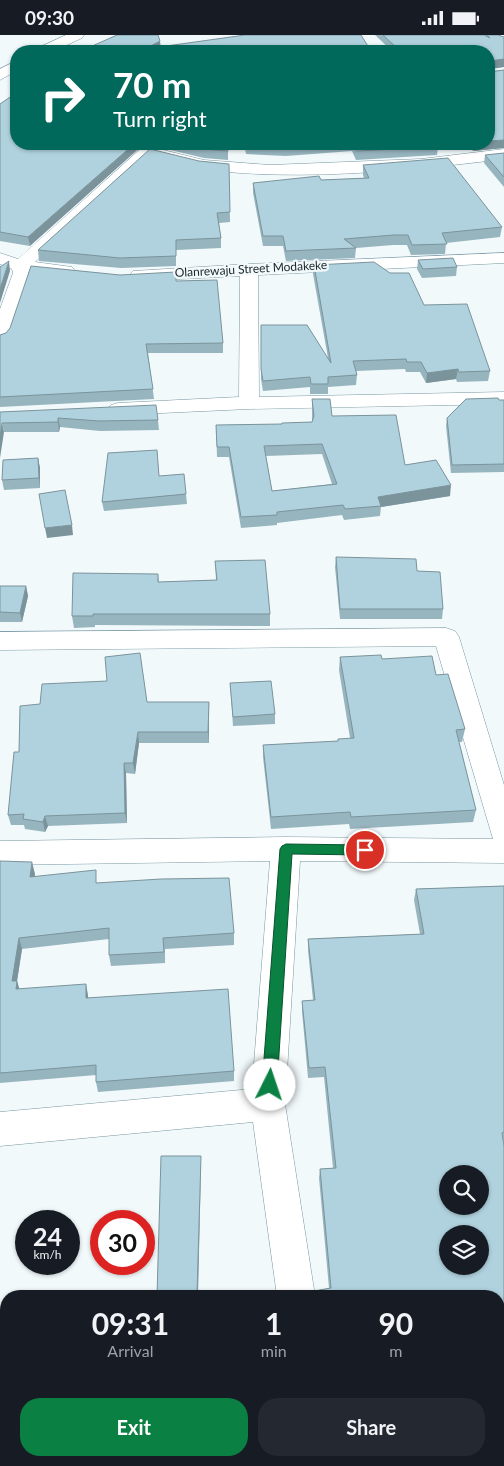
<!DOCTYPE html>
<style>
body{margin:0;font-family:Lato,sans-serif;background:#242831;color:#f1f3f6;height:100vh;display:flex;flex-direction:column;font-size:19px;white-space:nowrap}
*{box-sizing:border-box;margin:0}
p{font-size:16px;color:#9ea1a6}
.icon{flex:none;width:28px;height:28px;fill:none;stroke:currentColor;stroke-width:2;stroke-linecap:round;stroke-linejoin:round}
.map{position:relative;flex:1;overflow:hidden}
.side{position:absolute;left:0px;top:1255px;width:505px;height:176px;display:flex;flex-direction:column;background:#171b24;border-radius:20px 20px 0 0;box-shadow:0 1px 4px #0004}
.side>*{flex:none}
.banner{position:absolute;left:10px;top:10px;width:485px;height:105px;border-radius:20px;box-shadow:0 1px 4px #0004;background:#00695c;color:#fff;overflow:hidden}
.fabs{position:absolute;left:439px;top:1130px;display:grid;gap:10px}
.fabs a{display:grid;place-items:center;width:50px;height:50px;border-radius:50%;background:#171b24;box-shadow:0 1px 4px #0004;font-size:25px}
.speed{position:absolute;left:15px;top:1175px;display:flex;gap:10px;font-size:25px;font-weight:700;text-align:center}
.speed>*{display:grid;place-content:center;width:65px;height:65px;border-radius:50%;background:#171b24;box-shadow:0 1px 4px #0004;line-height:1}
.speed small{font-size:12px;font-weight:400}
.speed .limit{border:8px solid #d22;background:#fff;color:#111}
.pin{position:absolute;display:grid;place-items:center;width:42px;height:42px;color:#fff;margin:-21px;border:2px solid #fff;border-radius:50%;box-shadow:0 1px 5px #0007}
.me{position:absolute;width:55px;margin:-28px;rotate:4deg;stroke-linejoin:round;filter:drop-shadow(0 0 4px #0008)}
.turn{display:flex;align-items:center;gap:18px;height:105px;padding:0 20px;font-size:22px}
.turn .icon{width:65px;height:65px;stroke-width:2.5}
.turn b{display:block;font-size:35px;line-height:42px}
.eta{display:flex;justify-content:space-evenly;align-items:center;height:85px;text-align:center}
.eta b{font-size:30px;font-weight:700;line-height:35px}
.cta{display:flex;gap:10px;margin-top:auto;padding:10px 20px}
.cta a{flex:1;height:58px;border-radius:20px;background:#0b8043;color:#fff;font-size:20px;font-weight:700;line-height:58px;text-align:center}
.cta a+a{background:#242831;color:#f1f3f6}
.status{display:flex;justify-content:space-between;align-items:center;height:35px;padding:0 25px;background:#171b24;direction:ltr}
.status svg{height:14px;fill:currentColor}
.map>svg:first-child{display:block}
</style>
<div class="status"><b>09:30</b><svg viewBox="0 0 49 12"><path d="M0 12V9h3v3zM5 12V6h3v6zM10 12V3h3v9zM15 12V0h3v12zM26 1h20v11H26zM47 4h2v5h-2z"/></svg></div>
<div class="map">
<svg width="504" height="1431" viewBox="0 0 504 1431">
<rect width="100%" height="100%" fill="#f2f9fb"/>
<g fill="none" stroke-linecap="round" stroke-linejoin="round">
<g stroke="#7797a3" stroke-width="1">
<path id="minor" d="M146,109H163L159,114L204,125L270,130L421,124L504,114V124C407,136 303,146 206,135C188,133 169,126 150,122L35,227L72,232L75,236L72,240L66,241L31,238L10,302L7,306L0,308V274L13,238L12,234L0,229V218L18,224Z
M504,218V228L258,240L259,362L504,357V369L249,374L118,380L111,378L108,374L111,370L118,368L239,362L240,241L139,246L133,244L130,240L133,236L249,229Z
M446,593L455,596L459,602L504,750V828L300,826L285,1069L315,1261H277L253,1087L0,1111V1077L252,1054L270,826L0,830V806L286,802L493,804L436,611L0,615V597Z
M252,1425H306L303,1431H249Z"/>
</g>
<g stroke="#7797a3" stroke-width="1">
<path id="primary" d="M66,0H84L82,3L54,16H36L38,13Z
M16,26V36L0,45V34Z"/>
</g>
<use href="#minor" fill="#fff" fill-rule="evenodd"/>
<use href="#primary" fill="#fff" fill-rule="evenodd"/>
</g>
<path fill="#97b5bf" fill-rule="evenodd" d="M375,0H498L504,2V32L489,34V37L504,35V113L473,116L467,109H489V16H392Z
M16,58L30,211L0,206V69Z
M162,109H436L438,112L437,120L356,125L352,116L286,121L246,119L244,109L228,111V125L204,123L162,113Z
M504,118V152L484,128L485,120Z
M199,126L229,129L230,187L219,188L221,203V213L176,215V231L121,233L39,226L38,215Z
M363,130L502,192L500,202L446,208L445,219L411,220L407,210H393L356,213L355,223L286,226L283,211H263L253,158V148L364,143L363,140Z
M418,225L457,232L456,241L422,243L417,234Z
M314,230L424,270L490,336L488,346L457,347L456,344L426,348L420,337H406L405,334L356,336L357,340L356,350L328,352V359H310V352L263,356L261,344V290L328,323L313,239Z
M177,246L223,308V318H148L154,364L0,372V300Z
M312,364L332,381L450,461L381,472L380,481L344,485L342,480L277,488V490L241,493L229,422H217L216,390L282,389L312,387ZM322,419L332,449L272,456L266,421Z
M499,365H504V437L451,438L446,391L447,383Z
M0,377L158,385L159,395L100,396L60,392L59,397H4Z
M38,423L40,433V453L4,455L2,445Z
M159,441L186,459L187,469L104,476L102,467Z
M336,522L443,574L442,584H340L335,532Z
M215,526L270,579V591L95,590V592L74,593L72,581L158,539L159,547L216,545Z
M0,551H26L28,561L22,587H0Z
M340,622L382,624L436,640L465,694L462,707H459L476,775L473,787L350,794L349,789L271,794L263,722V710L338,706L350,703L339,635Z
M230,648L275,679V689L233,691Z
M147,667H209V708H139L135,739L126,738L127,788L48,791L45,797L25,794L24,790H11L8,780L19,717Z
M0,826L35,839V842L98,848L234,898V910L165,914V928L111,931L109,920V904L22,914L17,946L19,954L88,960V963L234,1036V1046L98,1057L96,1047V1040L0,1048Z
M504,851V1106H503L504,1111V1423H499V1261H313L314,1256L329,1253L319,1143L320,1134L333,1133L324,1042L308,1043L302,976V966L313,965L308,915V904L420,899L414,865L416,854Z
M0,1304L6,1425H23V1431H0Z
M89,1425H110L90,1427Z
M341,1425H419L349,1431H341Z"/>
<path fill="#7b939b" d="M160,6L161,14H145Z
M504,24V32L489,34V26Z
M504,105V113L473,116L474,109H489V106Z
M134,109H144L30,211L28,202Z
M228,109H244L228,111Z
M9,226L10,236L0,268V254Z
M458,334L456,344L426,348L427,338Z
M58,383L60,392L59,397L58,387Z
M2,388L4,397L0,423V402Z
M38,423L40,433V453L39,443Z
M451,450L450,461L381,472L378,462Z
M72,490L73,500L47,503L45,493Z
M26,551L28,561L22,587L20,578Z
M209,667V708L208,697Z
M138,697L139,708L135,739L133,728Z
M124,728L126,738L127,788L125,778Z
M45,781L48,791L45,797L43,787Z
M32,827L35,839L32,854L30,842Z
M19,903L22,914L17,946L20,956L19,964L12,946Z
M86,949L88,960V974L86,963Z
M201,1121V1131L198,1261H197Z
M19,1425H23V1431H20L18,1428Z"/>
<path fill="#b0d2de" stroke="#7b939b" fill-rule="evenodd" d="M117,0H158L160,6L145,14L245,0H361L371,16H81Z
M383,0H484L490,3L487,0H498L504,2V24L489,26V16H400Z
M489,32V37L504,35V105L489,106Z
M16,58V109H134L28,202L0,197V69Z
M181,109H228V116L204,114Z
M245,109H333L286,112L246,111Z
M353,109H436L438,112L357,116Z
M150,114L199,126L229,129L230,177L217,178L221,203L176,205V221L120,223L38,215Z
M504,118V142L485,120Z
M448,123L502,192L442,198L447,209L412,210L408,200H394L344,204L356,213L286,216L283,201H263L253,148L319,141L321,145L369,143L363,130Z
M453,223L457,232L423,234L418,225Z
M9,226L0,254V232Z
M374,227L390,238H409L424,270L467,269L490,336L459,337L458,334L427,338L421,327H407L406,324L353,326L357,340L328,342V349H311L310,342L263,346L261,334V290H307L331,328L314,230Z
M31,231L120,240L176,237V246L217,245L223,308L146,309L153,354L0,362V300L6,298L10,293Z
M498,363L499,365H504V429L452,430L447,383L466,364Z
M312,364H330L332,381L396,380L405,430L436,425L451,450L378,462L381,471L345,474L343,470L277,477V480L241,482L229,412H217L216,390L282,389V388L312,387L314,381ZM322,409L337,449L272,456L264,411Z
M156,370L158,385L99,386L58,383V387L2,388L0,402V377Z
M157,415L159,441L184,439L186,459L102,467L108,418Z
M38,423L39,443L2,445L3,425Z
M65,455L72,490L45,493L39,459Z
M336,522L416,524L417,536L440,537L443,574H340Z
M265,525L270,579H93V581H72L73,538L158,539V547L217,545L215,526Z
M0,551H26L20,578L0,577Z
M140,618L147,667H209L208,697H138L133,728H124L125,778L45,781L43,787L23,784L24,779L8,780L14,717H19L20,671L40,669L42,649L107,646L105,622Z
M381,620L382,624L432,621L436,640L448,639L465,694L456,695L476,775L351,782L350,777L271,782L263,710L338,706V704L354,703L340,622Z
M271,646L275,679L233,682L230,648Z
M0,826L32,827L30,842L96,835V848L161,844L229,843L234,898L163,903L164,917L109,920V893L19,903L12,946H17L16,954L86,949V963L228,954L234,1036L96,1047V1030L0,1038Z
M504,851V1097L502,1098L504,1111V1418H501V1416H499V1261H314V1256L331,1253L320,1134L336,1133L325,1032L309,1033L302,966L315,965L308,904L424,899L416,854ZM448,1139H480V1171H448ZM448,1199H480V1231H448Z
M161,1121H201L197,1259L248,1257L249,1261H157Z
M0,1304H6V1425H19L18,1428H0Z
M343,1425H361L343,1427Z"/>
<path fill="#0b8043" stroke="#07532c" d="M286,809L365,810L370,811L371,815L370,818L365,820L292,819L277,1050L274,1055L270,1057L265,1055L262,1050L280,814L282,811Z"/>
<g text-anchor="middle" stroke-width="4.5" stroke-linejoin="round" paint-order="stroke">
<g font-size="12" fill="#172429" stroke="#f2f9fb">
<text transform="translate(251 234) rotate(-3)" y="4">Olanrewaju Street Modakeke</text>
</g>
</g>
</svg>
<div class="fabs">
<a><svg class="icon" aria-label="search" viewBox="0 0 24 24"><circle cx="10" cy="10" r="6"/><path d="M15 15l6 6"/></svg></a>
<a><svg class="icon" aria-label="layers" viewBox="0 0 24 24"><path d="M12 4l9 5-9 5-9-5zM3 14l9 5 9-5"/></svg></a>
</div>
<div class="speed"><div>24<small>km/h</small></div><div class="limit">30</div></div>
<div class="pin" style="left:365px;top:815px;background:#d93025"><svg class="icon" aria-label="arrive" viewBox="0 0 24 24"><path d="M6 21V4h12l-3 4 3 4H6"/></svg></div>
<svg class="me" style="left:270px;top:1050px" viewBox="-20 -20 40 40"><circle r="19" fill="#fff"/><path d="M0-13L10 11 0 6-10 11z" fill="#0b8043"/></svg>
<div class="banner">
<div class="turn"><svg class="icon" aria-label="right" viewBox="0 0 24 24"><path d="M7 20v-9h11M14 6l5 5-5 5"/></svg><div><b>70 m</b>Turn right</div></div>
</div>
<section class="side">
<div class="eta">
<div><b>09:31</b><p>Arrival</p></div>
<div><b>1</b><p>min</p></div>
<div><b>90</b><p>m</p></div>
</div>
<div class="cta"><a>Exit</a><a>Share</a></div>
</section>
</div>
